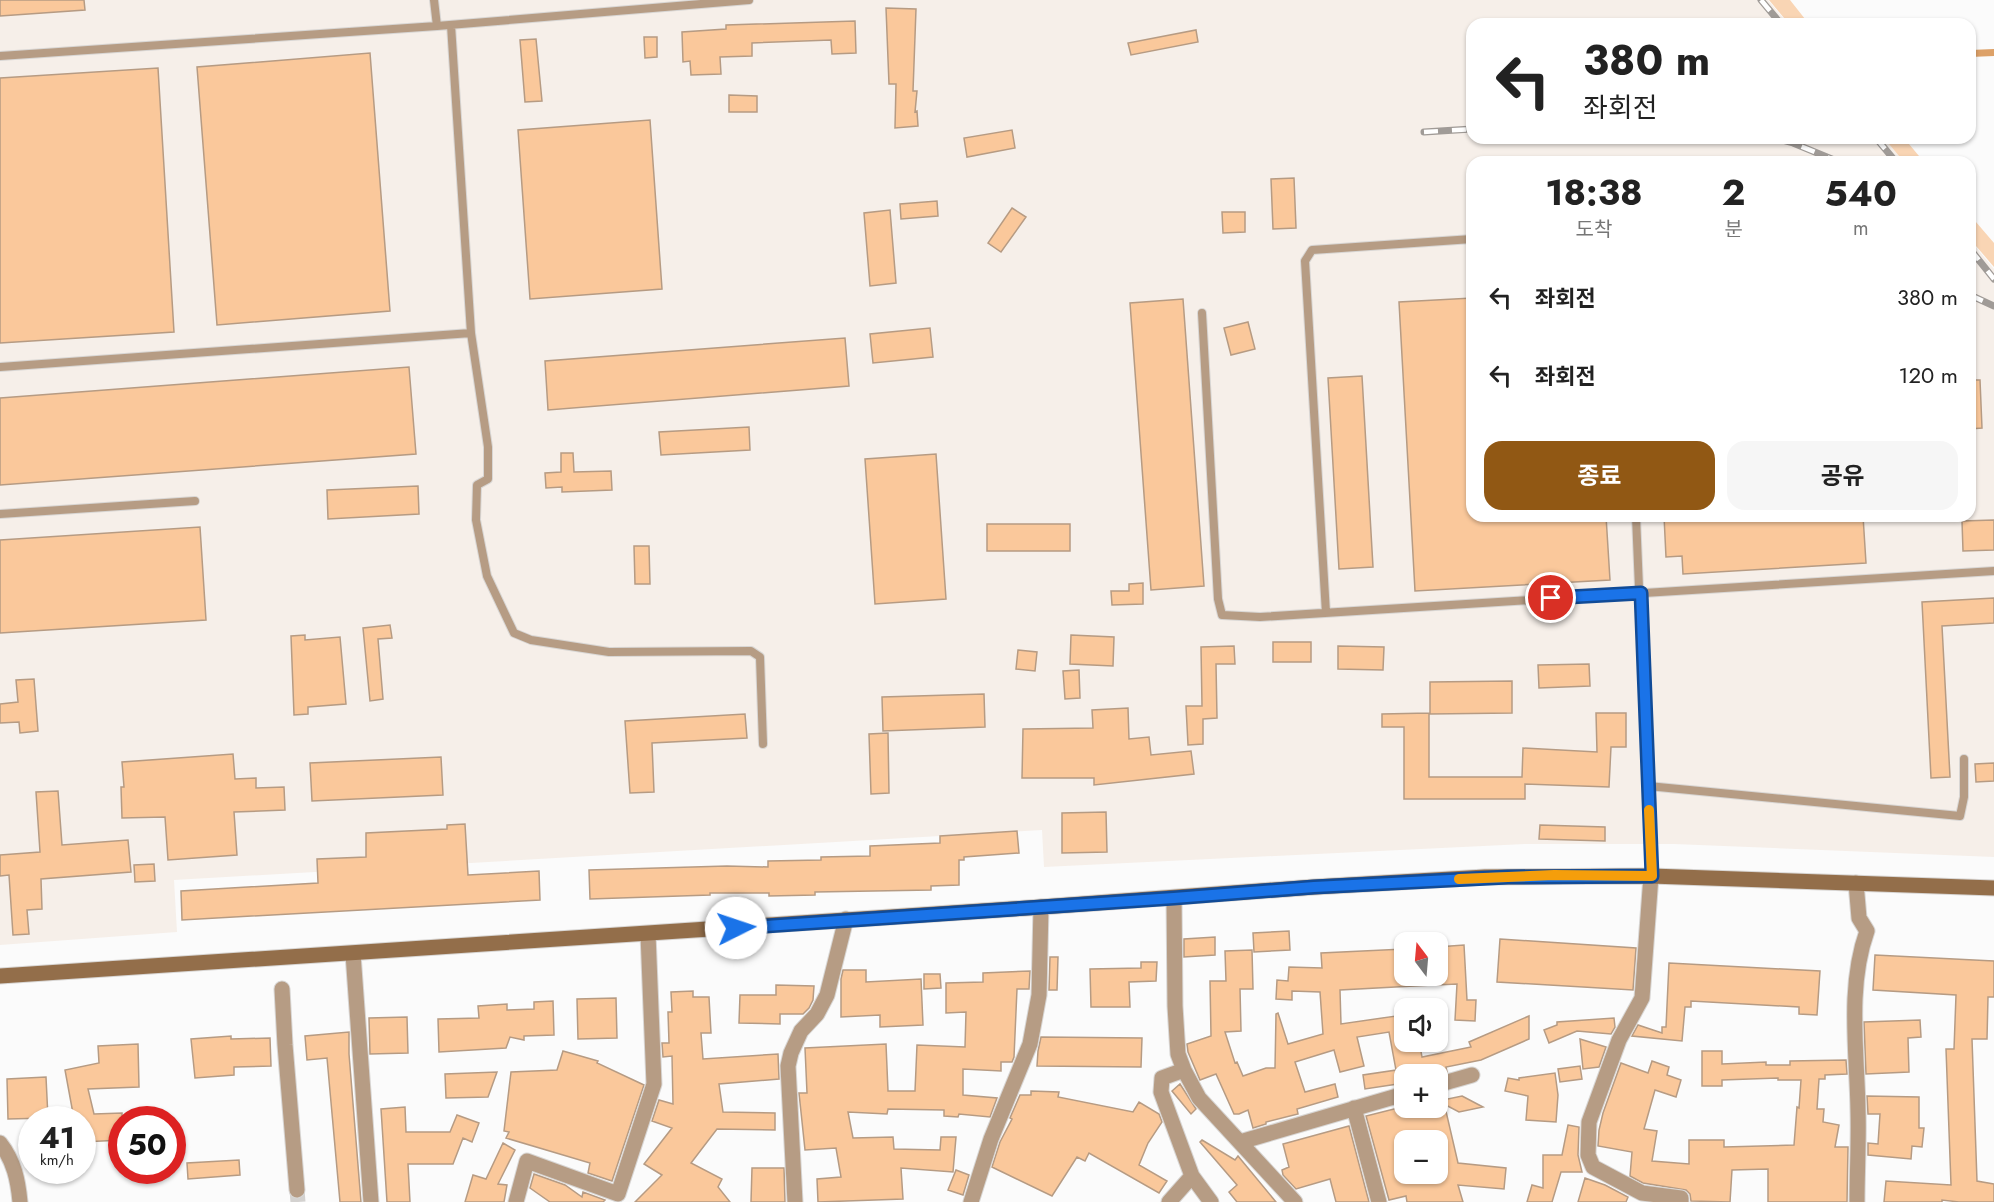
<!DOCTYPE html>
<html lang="ko">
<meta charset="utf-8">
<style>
body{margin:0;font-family:Jost,"Noto Sans KR",sans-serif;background:#f6f6f6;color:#222;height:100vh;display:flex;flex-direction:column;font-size:22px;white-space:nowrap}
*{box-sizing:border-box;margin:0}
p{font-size:20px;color:#767676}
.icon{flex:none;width:33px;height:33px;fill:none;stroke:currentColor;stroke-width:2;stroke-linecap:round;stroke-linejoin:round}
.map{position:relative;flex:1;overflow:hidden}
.details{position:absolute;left:1466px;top:156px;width:510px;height:366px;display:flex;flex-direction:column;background:#fff;border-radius:18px;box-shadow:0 2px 4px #0004}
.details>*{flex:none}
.top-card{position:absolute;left:1466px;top:18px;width:510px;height:126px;border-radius:18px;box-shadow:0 2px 4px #0004;background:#fff;color:#222;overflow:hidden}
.needle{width:39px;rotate:344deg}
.controls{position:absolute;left:1394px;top:932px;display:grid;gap:12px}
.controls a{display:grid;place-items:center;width:54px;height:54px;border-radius:12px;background:#fff;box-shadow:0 2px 4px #0004;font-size:30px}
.speed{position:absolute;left:18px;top:1106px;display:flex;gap:12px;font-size:30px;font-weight:700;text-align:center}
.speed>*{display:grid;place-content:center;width:78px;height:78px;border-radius:50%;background:#fff;box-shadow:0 2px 4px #0004;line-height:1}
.speed small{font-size:15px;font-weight:400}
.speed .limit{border:9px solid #d22;background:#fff;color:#111}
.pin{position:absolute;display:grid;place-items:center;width:51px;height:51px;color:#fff;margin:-26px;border:3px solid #fff;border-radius:50%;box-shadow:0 2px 6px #0007}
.me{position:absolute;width:66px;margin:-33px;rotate:86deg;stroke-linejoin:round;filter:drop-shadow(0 0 4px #0008)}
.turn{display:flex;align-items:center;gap:21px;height:126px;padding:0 18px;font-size:27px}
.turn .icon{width:78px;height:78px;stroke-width:2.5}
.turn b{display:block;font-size:42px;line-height:51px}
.eta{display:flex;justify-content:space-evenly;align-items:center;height:102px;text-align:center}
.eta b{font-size:36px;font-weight:700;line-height:42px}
.action{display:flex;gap:12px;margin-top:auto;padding:12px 18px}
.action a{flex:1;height:69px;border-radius:18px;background:#915814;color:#fff;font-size:24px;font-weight:700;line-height:69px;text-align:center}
.action a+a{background:#f6f6f6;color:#222}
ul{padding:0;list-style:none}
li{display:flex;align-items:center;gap:18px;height:78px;padding:0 18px}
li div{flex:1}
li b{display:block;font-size:22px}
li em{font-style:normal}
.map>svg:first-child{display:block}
</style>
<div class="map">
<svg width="1994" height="1202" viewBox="0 0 1994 1202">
<rect width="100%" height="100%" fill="#fbfbfb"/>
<path fill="#f6efe9" d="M0,0H1768L1788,24H1472V138H1884L1904,162H1472V516H1970V240L1994,269V857L1674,844H1525L1044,867L1042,830L174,880L177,932L0,945Z"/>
<path fill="#f9d5b4" d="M1769,0H1790L1809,24H1789Z
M1884,138H1904L1924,162H1904Z
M1970,215L1994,243V267L1970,239Z"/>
<path fill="#dda168" d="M1994,49V56L1970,57V50Z"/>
<path fill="#fac89b" stroke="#b69b83" stroke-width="1.5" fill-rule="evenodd" d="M0,0H84L85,10L0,16Z
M886,8L916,9L913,91H917L915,112L917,111L918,126L895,128L896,84H889Z
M855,21L856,53L832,54L831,40L752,43V56L720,57L721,74L691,75L690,61L683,62L682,32L726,29V25Z
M1196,30L1198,42L1131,55L1128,43Z
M644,37H657V57L645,58Z
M536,39L542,101L525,102L520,40Z
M370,53L390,311L217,325L197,67Z
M158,68L174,332L0,343V78Z
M729,95L757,96V112H729Z
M650,120L662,289L530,299L518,130Z
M1012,130L1015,148L967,157L964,138Z
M1294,178L1296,228L1273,229L1271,179Z
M937,201L938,216L901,219L900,204Z
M1012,208L1026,217L1001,252L988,243Z
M890,210L896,283L870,286L864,213Z
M1222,212H1245V232L1223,233Z
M1472,298V516H1606L1610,580L1415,591L1399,302Z
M1183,299L1204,586L1151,590L1130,303Z
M1248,322L1255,349L1231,355L1224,328Z
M930,328L933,357L873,363L870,334Z
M845,338L849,386L548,410L545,361Z
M409,367L416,454L0,485V398Z
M1362,376L1373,567L1339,569L1328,378Z
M1970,380H1980L1982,428L1970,429Z
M749,427L750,450L661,455L659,432Z
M561,453H573L574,472L611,471L612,490L562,492V487L546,488L545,473L561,472Z
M936,454L946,599L875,604L865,459Z
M418,486L419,514L328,519L327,490Z
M1664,516H1863L1866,563L1683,574L1682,556L1666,557Z
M1994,520V550L1963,551L1962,521Z
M987,524H1070V551H987Z
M200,527L206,620L0,633V540Z
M634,546H649L650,584H635Z
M1143,583V604L1112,605L1111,591H1129V584Z
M1994,598V623L1942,626L1950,777L1931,778L1922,602Z
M390,625L392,638L378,639L383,699L370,701L363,628Z
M305,635V640L340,637L346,704L308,707V714L294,715L291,636Z
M1071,635L1114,637L1113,666L1070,664Z
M1273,642H1311V662H1273Z
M1234,646L1235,664H1216L1217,718L1203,719V744L1188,745L1186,706H1202L1201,647Z
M1338,646L1384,647L1383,670L1338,669Z
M1018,650L1037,652L1035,671L1016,669Z
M1589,664L1590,686L1539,688L1538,665Z
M1079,670L1080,698L1065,699L1063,671Z
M34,679L38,731L20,733L19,722L0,723V704L18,702L16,680Z
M1512,681V713L1430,714V682Z
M984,694L985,727L883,731L882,697Z
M1128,708L1129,739L1149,737L1151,755L1191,751L1194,774L1094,785V778H1022L1023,729L1093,728L1092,710Z
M1429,713V777H1522L1523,748L1597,752L1596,713H1626V747H1611L1609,787L1525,784V799H1404V727H1382V714Z
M745,714L747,738L652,743L654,792L630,793L625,721Z
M888,733L889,793L871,794L869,734Z
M233,754L235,779L256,778V788L284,787L285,810L234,812L237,855L168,860L165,817L122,818L121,787H124L122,762Z
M441,757L443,795L312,801L310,763Z
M1994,763V781L1976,782L1975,764Z
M58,791L62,845L128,840L131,872L41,879L42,909L27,910L29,934L13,935L9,875L0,876V855L40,852L36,792Z
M1106,812L1107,852L1062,853V813Z
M465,824L468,875L539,871L540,900L182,920L181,891L318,883L317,859L366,857V833L447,829V825Z
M1540,825L1605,827V841L1539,839Z
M1017,831L1019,853L964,857V860H959V885L931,886V890L815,892V895L769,896V893H710V895L590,899L589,870L727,866L768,867V861L821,860V857L870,856V846L940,843V836Z
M154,864L155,881L135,882L134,865Z
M1289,931L1290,950L1254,952L1253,933Z
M1215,937V955L1184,957V939Z
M1500,939L1636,948L1633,990L1497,982Z
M1464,945L1467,1000H1476L1475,1021L1455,1020L1457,984L1437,985V947Z
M1404,949V975H1431L1432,985L1340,990L1341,1024L1403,1015L1404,1041H1419L1422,1057L1471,1047L1469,1042L1529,1016V1039L1481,1060L1446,1067L1447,1072L1440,1074H1404V1083L1365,1089L1363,1075L1396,1070L1389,1032L1357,1037L1364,1066L1340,1072L1334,1050L1295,1062L1305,1092L1335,1084L1338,1097L1297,1109L1298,1114L1266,1122V1124L1253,1128L1248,1110L1239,1114H1234L1216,1074L1200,1080L1188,1052L1187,1044L1211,1036L1210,981H1226L1225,951L1252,950L1253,989H1240L1241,1031L1225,1032L1235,1063L1237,1062L1243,1076L1266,1068H1275L1276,1014L1278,1013L1288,1044L1323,1034L1320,992L1292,991V1000L1276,999L1277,980L1288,981L1289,967L1322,968L1321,953Z
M1875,955L1994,961V997H1988L1987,1039H1972L1977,1181L1994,1184V1202H1959L1942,1200V1202H1884L1886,1181L1951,1185L1946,1049H1954L1956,995L1873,990Z
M1050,957H1058L1057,990H1049Z
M1141,962H1157L1156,981L1129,982L1130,1007H1091L1090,969L1141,968Z
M1669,963L1820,971L1817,1015L1799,1014V1007L1691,1001V1007H1685L1682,1041L1632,1036L1638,1025L1662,1033V1027H1666Z
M843,970H866V982L921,979L923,1025L880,1027V1015L841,1017V979Z
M1030,971L1029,989H1017L1014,1057L1012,1062H1001V1071L963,1069V1095L997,1098L990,1117L959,1114L958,1117L944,1116V1110L888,1109L887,1114L848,1112L853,1138L893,1137L894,1149L940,1150L941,1137H956L953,1172L901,1168L903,1199L818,1202L817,1179L841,1177L836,1148L805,1150L799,1093H807L805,1048L886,1044L888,1091H915L917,1045L965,1047L966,1012L946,1013V983L983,982V973Z
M924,974H940L941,988L924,989Z
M776,985L814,986L813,1000L809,1008L803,1014H780V1024L739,1023L740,995H776Z
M693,991V997H709L711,1033H701L703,1059L778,1054L779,1079L719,1084L723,1112L775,1113V1130L717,1129L691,1163L722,1179L718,1187L730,1202H635L662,1175L644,1164L672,1128L652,1121L659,1100L673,1104L672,1056L663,1057L662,1043H669L668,1012H672L671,992Z
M616,998L617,1038L578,1039L577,999Z
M553,1001L554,1035L524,1036V1040L510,1037L506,1048L439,1052L438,1019L479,1018L478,1006L507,1004V1010L534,1009V1002Z
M407,1017L408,1053L370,1054L369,1018Z
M1614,1018L1615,1027L1611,1034L1577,1031L1549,1043L1544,1030L1557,1025V1022Z
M1920,1020L1921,1037L1908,1038L1909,1072L1866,1074L1864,1022Z
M349,1032V1054L361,1202H340L327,1058L307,1060L305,1036Z
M231,1036V1039L270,1038L271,1066L234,1067V1075L195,1078L191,1039Z
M1041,1037L1142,1038L1141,1067L1037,1066L1038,1051Z
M1580,1039L1606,1047L1599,1067L1583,1069Z
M138,1044L139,1087L88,1089L94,1114L122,1113V1140L82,1142V1119H74L65,1070L99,1063L98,1046Z
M563,1051L598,1061L597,1063L644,1085L612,1181L588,1173L590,1163L506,1138L509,1132L504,1131L511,1072L557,1070Z
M1702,1051H1722V1064L1766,1062V1065H1790V1061L1846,1060L1847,1074L1825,1075V1079H1819L1817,1109H1824L1823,1122L1839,1125L1835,1147H1848L1847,1202H1768V1169L1732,1170L1730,1202L1691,1201L1690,1194L1686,1190L1643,1183L1630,1176L1632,1152L1598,1146L1599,1130L1603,1113L1621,1063L1648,1073L1652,1061L1669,1067L1667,1075L1681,1080L1676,1097L1655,1090L1644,1129L1657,1131L1652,1161L1689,1164V1140H1724V1147L1794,1145L1797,1107L1799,1108L1801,1080H1778V1078L1722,1080V1086H1702Z
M1580,1066L1582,1079L1560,1082L1558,1069Z
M497,1072L488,1097L446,1098L445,1074Z
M1555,1073L1558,1095L1556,1122L1526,1120L1528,1096L1505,1091L1508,1078L1519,1080V1078Z
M46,1077L48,1118L8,1119L7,1079Z
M1180,1084L1196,1109L1191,1114L1172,1091Z
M1031,1091L1059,1092L1058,1097L1133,1112L1139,1102L1159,1114L1162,1122L1148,1143L1139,1165L1167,1181L1159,1193L1089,1153L1085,1161L1077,1157L1052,1196L992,1167L1000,1142L1012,1119L1010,1118L1020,1095H1031Z
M1462,1096L1483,1107L1459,1112L1438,1101Z
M1867,1096L1919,1097V1128H1924L1922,1147L1912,1146L1911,1159L1868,1155V1143L1878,1144L1880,1114H1868Z
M405,1107L406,1132H450L457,1115L479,1123L472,1142L463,1138L453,1164H408L410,1202H387L381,1109Z
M1402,1107H1445L1458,1163L1506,1168L1504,1189L1458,1185L1463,1202H1407L1406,1196L1389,1200L1366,1116ZM1404,1140H1437V1173L1404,1176Z
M1568,1125L1579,1127L1578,1155L1582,1172H1561L1552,1202H1527L1532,1185L1543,1188V1155H1562Z
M1349,1126L1369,1202H1336L1330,1179L1296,1189L1283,1175L1282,1170L1289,1167L1283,1144Z
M1202,1140L1235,1160L1238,1156L1276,1202H1237L1229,1192L1237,1185L1200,1142Z
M503,1143L515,1150L498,1184L507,1185L504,1202H465L473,1175L486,1179Z
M239,1160L240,1175L188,1179L187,1163Z
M752,1168H784L785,1202H751Z
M956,1170L969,1175L963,1195L948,1190Z
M534,1174L565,1185L582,1197L583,1192L605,1200L603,1202H550L530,1188Z
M1585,1178L1605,1185L1628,1197L1626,1202H1578Z"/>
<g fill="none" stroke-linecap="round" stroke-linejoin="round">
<path stroke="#d4d2d0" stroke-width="15" stroke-dasharray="15 8" stroke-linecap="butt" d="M297,1190L298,1202"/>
<g stroke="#d8d6d4" stroke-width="10">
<path id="service" d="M434,0L437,26
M451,25L471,333L488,447V479L477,485L476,520L487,576L514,633L531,640L609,652L751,651L760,657L763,744
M0,56L437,26L749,0
M1202,313L1218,599L1222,615L1260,617L1994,571
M0,367L471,333
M0,514L195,501
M1636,516L1651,876
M1326,613L1305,261L1312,250L1472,239
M1648,786L1960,816L1964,797V759"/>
</g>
<g stroke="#d8d6d4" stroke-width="17">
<path id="minor" d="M1651,876L1642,998L1619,1040L1589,1122L1588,1155L1593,1167L1642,1193L1681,1198V1202
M1856,883L1859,918L1867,931C1847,987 1857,1051 1858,1110C1859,1140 1857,1171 1857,1202
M1174,898L1175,1006L1178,1054L1184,1070L1199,1098L1295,1202
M353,954L371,1202
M1184,1070L1162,1078L1161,1092L1192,1176L1211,1202
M1437,1085L1472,1075
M1354,1108L1379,1202
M1240,1142L1404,1094
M0,1143C14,1161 18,1180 20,1202
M516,1202L527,1161L618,1194L654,1084L648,934
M795,1202L788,1066L791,1053L801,1031L817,1014L827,995L846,919
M971,1202L991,1139L1030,1044L1039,995L1041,907
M1169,1202L1192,1176"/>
</g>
<g stroke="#d8d6d4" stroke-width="17">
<path id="tertiary" d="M282,989L285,1045L297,1190"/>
</g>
<g stroke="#d8d6d4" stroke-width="17">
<path id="secondary" d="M0,976L1041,907L1314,887L1485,877L1651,876L1994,888"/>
</g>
<use href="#service" stroke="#b69c84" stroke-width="8"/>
<use href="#minor" stroke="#b69c84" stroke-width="15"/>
<use href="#tertiary" stroke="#b69c84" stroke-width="15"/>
<use href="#secondary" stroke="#936e4a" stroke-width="15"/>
<g stroke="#a09b97" stroke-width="7">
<path id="rail" d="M1761,0L1781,24
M1424,132L1472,129
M1775,138L1793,143L1839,162
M1876,138L1896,162
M1970,249L1994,279
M1970,295L1994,306"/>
</g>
<use href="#rail" stroke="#fff" stroke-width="4.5" stroke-dasharray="14" stroke-linecap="butt"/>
</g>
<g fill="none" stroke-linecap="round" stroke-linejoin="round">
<g stroke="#114b97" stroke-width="15">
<path id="route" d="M736,928L1174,898L1314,887L1508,877L1652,876L1641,593L1551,598"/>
</g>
<use href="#route" stroke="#1a73e8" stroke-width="10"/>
<path stroke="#f59e0b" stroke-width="10" d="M1459,879L1554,875L1652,876L1649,810"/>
</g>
</svg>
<div class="controls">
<a><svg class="needle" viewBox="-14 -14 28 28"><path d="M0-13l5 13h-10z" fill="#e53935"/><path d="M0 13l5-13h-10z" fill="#767676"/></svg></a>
<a><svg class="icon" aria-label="sound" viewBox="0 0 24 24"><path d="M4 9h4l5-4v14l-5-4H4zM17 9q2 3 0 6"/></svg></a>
<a>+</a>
<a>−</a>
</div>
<div class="speed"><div>41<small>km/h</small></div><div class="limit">50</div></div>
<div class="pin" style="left:1551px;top:598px;background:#d93025"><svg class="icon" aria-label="arrive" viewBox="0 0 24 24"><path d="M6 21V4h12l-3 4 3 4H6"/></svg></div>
<svg class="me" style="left:736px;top:928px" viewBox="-20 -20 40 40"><circle r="19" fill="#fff"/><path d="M0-13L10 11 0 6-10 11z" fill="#1a73e8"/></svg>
<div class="top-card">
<div class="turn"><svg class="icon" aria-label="left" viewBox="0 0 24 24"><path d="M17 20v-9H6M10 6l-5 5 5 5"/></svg><div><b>380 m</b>좌회전</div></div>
</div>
<section class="details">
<div class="eta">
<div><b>18:38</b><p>도착</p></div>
<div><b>2</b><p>분</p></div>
<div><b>540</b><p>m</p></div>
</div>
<ul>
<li><svg class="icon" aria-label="left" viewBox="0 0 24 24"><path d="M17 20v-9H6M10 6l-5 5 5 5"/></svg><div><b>좌회전</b></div><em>380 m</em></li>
<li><svg class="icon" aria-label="left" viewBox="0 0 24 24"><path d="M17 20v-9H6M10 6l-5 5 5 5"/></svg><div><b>좌회전</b></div><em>120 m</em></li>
</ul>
<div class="action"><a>종료</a><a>공유</a></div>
</section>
</div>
